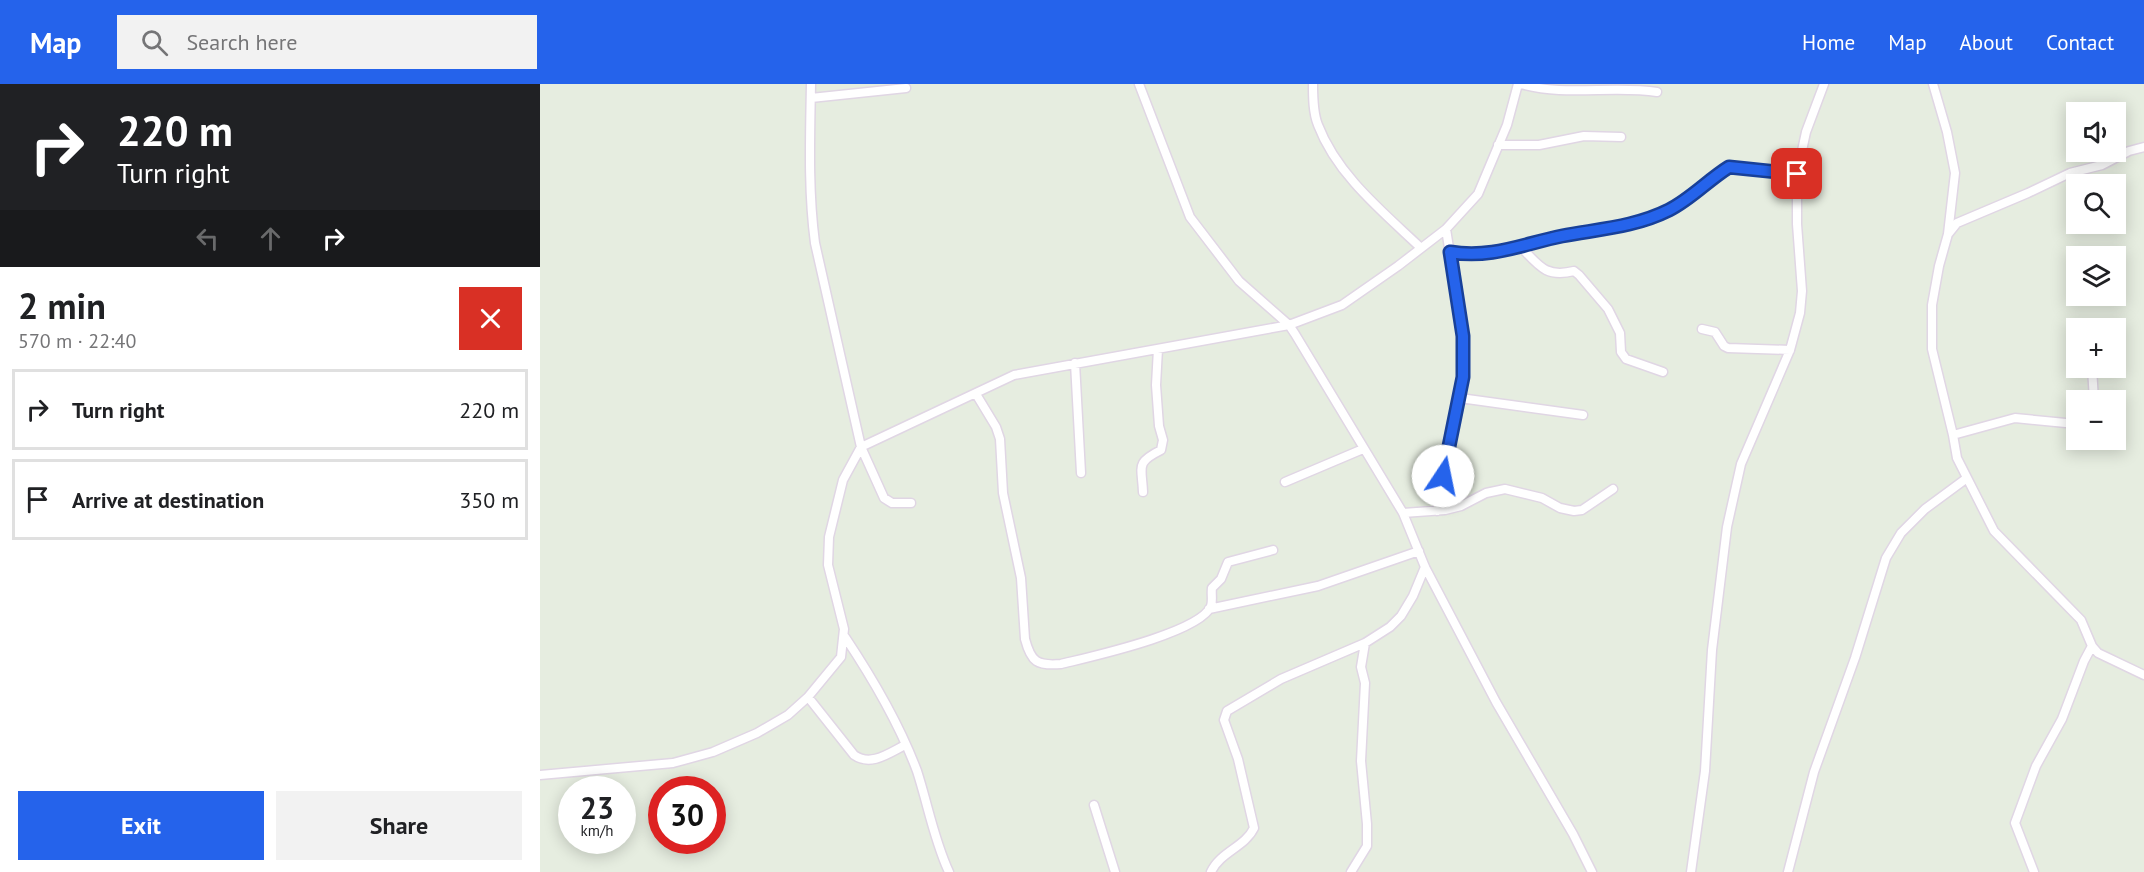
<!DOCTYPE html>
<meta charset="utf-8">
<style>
body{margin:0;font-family:"PT Sans",sans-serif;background:#f2f2f2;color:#202124;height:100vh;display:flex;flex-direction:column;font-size:22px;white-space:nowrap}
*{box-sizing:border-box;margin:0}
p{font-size:20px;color:#757577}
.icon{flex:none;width:33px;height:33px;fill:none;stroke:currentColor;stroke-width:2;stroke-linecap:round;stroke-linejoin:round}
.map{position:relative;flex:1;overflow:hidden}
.side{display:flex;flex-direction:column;background:#fff;width:540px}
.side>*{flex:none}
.banner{background:#202124;color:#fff;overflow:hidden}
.controls{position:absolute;left:1526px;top:18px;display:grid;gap:12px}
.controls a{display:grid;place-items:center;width:60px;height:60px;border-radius:0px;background:#fff;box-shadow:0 3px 15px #0003;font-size:30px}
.speed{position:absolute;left:18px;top:692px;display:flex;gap:12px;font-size:30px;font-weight:700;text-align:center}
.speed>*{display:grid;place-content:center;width:78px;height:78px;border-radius:50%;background:#fff;box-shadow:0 3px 15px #0003;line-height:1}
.speed small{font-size:15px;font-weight:400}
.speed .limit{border:9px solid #d22;background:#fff;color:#111}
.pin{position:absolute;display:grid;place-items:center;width:51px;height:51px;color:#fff;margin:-26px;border-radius:12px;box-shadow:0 3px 9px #0006}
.me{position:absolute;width:66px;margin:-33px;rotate:11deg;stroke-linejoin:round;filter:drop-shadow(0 0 4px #0008)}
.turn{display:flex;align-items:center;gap:21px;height:126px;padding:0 18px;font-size:27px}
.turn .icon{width:78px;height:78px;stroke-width:2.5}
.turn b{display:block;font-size:42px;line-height:51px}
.lanes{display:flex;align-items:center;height:57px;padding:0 18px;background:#0003;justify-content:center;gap:30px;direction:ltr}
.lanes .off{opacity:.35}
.round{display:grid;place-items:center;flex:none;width:63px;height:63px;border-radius:0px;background:#f2f2f2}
.headline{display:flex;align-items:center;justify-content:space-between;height:102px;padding:0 18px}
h1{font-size:36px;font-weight:800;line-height:45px}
.action{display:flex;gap:12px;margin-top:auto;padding:12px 18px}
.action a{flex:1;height:69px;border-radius:0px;background:#2563eb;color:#fff;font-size:24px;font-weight:800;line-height:69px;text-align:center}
.action a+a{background:#f2f2f2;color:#202124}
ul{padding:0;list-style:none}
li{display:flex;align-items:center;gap:18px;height:81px;margin:0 12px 9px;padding:0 6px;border:3px solid #e0e0e0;border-radius:0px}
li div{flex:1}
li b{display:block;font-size:22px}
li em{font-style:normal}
header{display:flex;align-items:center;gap:36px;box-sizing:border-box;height:84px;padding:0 30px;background:#2563eb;color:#fff}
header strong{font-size:28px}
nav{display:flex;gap:33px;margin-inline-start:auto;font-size:21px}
.search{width:420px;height:54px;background:#f2f2f2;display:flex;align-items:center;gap:15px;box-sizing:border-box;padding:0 21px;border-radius:0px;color:#757577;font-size:22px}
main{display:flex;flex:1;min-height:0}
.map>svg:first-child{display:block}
</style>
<header>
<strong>Map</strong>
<div class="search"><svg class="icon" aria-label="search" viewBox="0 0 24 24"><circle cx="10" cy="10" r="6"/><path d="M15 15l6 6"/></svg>Search here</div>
<nav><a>Home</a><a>Map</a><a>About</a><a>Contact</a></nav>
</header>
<main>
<section class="side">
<div class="banner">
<div class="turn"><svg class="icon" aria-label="right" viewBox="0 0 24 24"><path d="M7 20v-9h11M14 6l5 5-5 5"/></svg><div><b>220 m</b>Turn right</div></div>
<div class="lanes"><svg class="icon off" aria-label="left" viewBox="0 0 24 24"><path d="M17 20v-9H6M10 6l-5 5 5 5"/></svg><svg class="icon off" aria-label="ahead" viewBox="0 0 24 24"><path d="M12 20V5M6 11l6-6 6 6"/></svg><svg class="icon" aria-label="right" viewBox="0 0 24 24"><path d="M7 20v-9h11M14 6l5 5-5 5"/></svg></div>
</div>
<div class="headline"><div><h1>2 min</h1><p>570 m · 22:40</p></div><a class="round" style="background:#d93025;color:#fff"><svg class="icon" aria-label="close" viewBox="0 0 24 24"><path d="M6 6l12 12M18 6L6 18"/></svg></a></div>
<ul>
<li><svg class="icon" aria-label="right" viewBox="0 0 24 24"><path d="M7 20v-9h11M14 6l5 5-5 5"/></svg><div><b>Turn right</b></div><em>220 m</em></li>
<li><svg class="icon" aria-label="arrive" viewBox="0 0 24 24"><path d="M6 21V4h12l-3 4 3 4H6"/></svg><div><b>Arrive at destination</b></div><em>350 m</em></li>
</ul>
<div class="action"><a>Exit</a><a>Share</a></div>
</section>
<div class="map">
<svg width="1604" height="788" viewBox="0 0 1604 788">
<rect width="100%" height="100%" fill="#e6ede0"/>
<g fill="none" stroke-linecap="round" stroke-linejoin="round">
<g stroke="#e0d6e4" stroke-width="11">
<path id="street" d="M271,0C270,54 268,106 275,159L321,363L344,414L352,419H371
M599,0L650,133L699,197L749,241L755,250L863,429L885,483L956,618L1033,750L1052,788
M773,0C773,13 773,29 778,41C797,91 843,128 881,164
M981,0C1025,13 1072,1 1117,8
M1393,0L1407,48L1415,89L1408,150L1399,182L1392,221V265L1413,351L1417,374L1454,447L1541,536L1552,562L1558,569L1604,591
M271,14L366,4
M958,61H999L1044,52L1081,53
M1409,149L1417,139L1488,109L1530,89L1562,81L1589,67L1604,63
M981,163C999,182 1006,194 1034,187L1039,191L1068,225L1080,249L1081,268L1086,275L1123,288
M910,168C951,175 983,160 1022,152C1059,145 1095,143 1129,126C1151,115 1168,96 1189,83L1257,90
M1162,245L1175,248L1184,262L1188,264L1250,266
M535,279L541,389
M1552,284L1554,316
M436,310L456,343L460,355L463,409L481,494L485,555C491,578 497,582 521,580C549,573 660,549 671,522C673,517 671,509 672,504L681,495L688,478L733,466
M920,314L1043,331
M1413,351L1475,334L1536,340
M745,398L823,365
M603,408C602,382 595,379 621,366L623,356L619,342L616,301L618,265
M897,427L912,339L920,314L923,293V252L906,145
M863,429L905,426L921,422L946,409L965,405L1002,414L1020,424L1034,427L1042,426L1073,405
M669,525L778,502L879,467
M305,553C333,595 359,639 377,687C388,721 394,756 409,788
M268,613L314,671C331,683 349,669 365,661
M0,691L133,679L173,668L217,649L248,631L268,613L301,573L304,545L288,481L289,453L303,396L321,363L474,291L749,241L802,221L858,182L906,145L938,110L967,41L978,0
M554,721L575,788
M671,788C680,768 705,763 714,744L698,675L684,636L687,627L741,595L825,559L850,543L861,532L873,512L885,483
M811,788L827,762V740L821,677L825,599L821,583L825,559
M1151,788L1165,687L1172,566L1187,443L1201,380L1250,266L1260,229L1262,207L1257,140V90L1266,48L1284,0
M1248,788L1274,688L1315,574L1346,474L1361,449L1385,425L1427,394
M1494,788L1475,739L1496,682L1522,635L1544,577L1552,562"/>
</g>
<use href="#street" stroke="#fff" stroke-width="8"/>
</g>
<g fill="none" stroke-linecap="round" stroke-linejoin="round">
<g stroke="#184099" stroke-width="15">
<path id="route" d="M903,392L923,293V252L910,168C951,175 983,160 1022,152C1059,145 1095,143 1129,126C1151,115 1168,96 1189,83L1257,90"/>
</g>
<use href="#route" stroke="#2563eb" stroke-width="10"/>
</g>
</svg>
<div class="controls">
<a><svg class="icon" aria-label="sound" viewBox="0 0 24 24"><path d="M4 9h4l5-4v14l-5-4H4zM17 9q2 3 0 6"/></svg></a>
<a><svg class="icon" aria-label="search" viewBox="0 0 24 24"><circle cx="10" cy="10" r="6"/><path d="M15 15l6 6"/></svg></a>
<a><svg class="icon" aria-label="layers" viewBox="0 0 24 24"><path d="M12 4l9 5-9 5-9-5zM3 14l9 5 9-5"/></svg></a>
<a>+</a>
<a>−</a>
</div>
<div class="speed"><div>23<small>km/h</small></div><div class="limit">30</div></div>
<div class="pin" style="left:1257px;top:90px;background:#d93025"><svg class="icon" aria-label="arrive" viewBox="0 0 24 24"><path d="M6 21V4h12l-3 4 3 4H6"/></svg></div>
<svg class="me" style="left:903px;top:392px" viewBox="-20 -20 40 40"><circle r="19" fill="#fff"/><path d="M0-13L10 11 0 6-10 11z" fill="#2563eb"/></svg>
</div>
</main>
